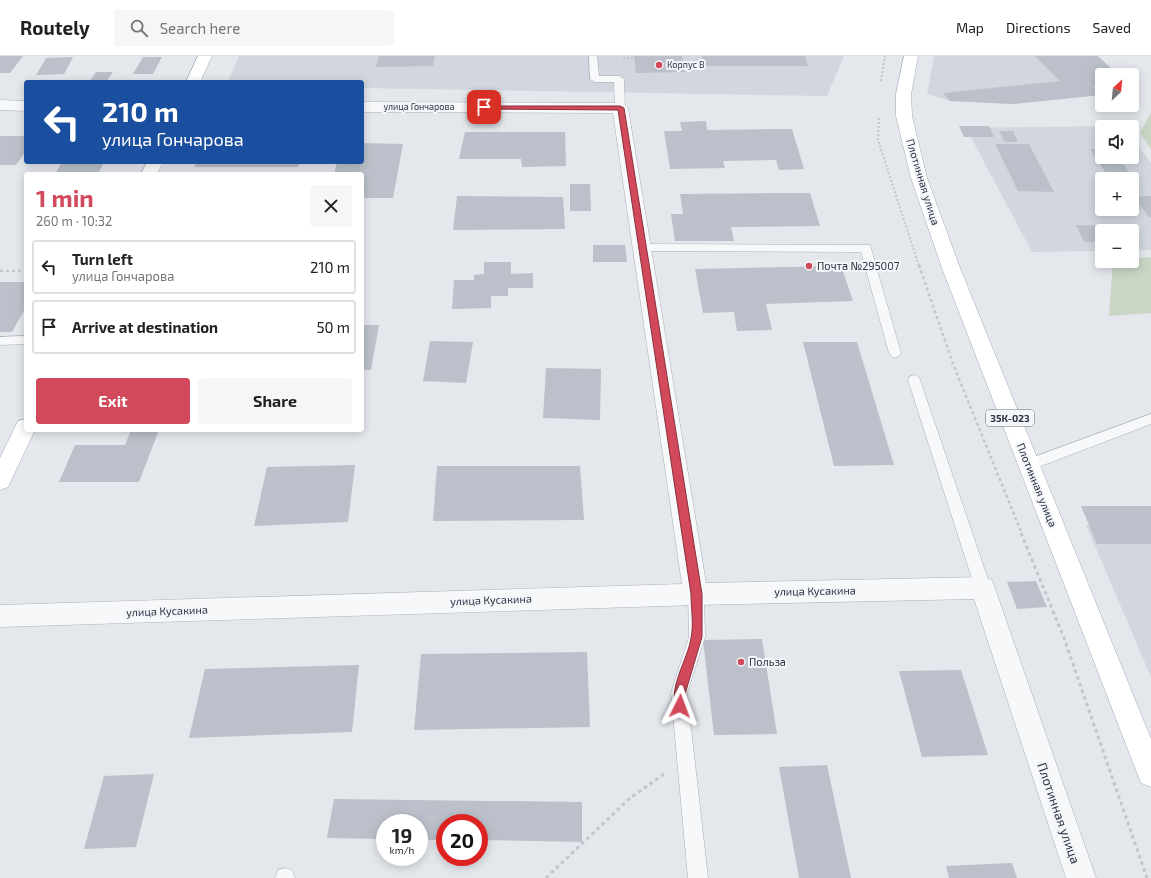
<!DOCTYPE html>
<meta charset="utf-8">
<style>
body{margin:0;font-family:"Exo 2",sans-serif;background:#f6f6f6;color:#222;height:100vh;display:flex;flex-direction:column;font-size:15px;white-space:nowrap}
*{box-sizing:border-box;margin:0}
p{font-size:13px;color:#767676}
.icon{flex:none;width:22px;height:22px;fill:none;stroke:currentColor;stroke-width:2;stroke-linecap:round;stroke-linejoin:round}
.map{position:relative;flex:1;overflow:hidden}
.panel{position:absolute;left:24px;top:116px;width:340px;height:260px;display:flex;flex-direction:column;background:#fff;border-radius:4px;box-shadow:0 2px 10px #0003}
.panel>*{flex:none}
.hud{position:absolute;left:24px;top:24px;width:340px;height:84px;border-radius:4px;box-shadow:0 2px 10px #0003;background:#1a4fa0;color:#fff;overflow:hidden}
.needle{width:26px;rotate:26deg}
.fabs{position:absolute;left:1095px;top:12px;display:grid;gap:8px}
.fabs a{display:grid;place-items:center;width:44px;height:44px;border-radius:4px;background:#fff;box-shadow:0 2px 10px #0003;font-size:20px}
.speed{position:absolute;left:376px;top:758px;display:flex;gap:8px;font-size:20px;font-weight:700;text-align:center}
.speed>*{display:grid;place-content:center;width:52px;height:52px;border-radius:50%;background:#fff;box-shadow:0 2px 10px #0003;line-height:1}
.speed small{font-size:10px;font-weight:400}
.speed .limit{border:6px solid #d22;background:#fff;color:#111}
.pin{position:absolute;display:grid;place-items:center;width:34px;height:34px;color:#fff;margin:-17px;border-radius:8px;box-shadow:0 2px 6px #0006}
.me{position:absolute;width:44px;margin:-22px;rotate:3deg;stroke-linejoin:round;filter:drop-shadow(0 0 3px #0008)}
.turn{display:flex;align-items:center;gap:14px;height:84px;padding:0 12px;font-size:18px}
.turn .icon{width:52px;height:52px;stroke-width:2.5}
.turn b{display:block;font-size:28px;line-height:34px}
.round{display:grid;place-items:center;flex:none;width:42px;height:42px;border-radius:4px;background:#f6f6f6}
.overview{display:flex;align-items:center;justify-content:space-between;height:68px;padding:0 12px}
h1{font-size:24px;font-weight:700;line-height:30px;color:#d1495b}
.primary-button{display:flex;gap:8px;margin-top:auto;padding:8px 12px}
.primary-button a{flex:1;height:46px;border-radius:4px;background:#d1495b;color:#fff;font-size:16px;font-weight:700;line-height:46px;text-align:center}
.primary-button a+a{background:#f6f6f6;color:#222}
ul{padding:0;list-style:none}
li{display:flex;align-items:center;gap:12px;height:54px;margin:0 8px 6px;padding:0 4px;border:2px solid #e0e0e0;border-radius:4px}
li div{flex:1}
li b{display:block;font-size:15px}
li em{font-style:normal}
header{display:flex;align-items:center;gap:24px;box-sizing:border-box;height:56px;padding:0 20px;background:#fff;border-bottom:1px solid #e0e0e0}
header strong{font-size:19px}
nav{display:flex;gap:22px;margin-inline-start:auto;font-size:14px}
.search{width:280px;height:36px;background:#f6f6f6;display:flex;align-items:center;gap:10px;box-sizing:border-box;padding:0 14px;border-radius:4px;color:#767676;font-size:15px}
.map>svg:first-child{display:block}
</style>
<header>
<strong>Routely</strong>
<div class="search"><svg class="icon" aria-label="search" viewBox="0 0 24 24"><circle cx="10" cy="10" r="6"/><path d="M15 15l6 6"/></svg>Search here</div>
<nav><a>Map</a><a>Directions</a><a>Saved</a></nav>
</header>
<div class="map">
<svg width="1151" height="822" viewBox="0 0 1151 822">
<rect width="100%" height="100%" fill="#e4e7ec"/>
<path fill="#d2d6de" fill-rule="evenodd" d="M239,0H844L827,40L362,32V26H228Z
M934,0H1063L1101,39L1014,48L950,45L927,38Z
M1124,70L1102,71V101H1132V81L1151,107V194L1132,195V175H1102V195L1032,196L966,72ZM1102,123H1132V153H1102Z
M1151,468V621L1086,469Z"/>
<path fill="#c9d6c5" d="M1151,56V93L1140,77Z
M1151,201V257L1109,260L1113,205H1132V203Z"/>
<path fill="#bbc0ca" d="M0,0H23L10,17H0Z
M379,0H435L433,10L376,11Z
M634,0H682L685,16L636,17Z
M702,0H805L808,10H704Z
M1035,0H1098L1118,19H1102V31L1093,30L1101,39L1014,48L950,45L943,37L1060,25Z
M73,1L64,18L36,19L46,2Z
M143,1H162L153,18H133Z
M96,16H113L106,26L90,25Z
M706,65L707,74L792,73L804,113L779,114L776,104L723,105L725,112L670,113L664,75H682L680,66Z
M959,70H989L994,81H964Z
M999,75H1013L1018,86H1005Z
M465,76H565L566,110L522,111L521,103H459Z
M0,80H26V95L16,109H0Z
M362,87L403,88L393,142H362V118H334L337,106H362Z
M995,88H1029L1054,136L1018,135Z
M1090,93H1102V101H1118L1137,127L1132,128V123H1110Z
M62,106H104L98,118H55Z
M197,106H300L298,111H194Z
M570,128H590L591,155H570Z
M810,137L820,170L731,171L734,185H675L671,158H683L680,138Z
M457,140L563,141L565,173L453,174Z
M1151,140V161H1149L1134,141Z
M1076,169L1125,170L1127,175H1102V186H1084Z
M593,189H625L627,206H593Z
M484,206H511V218L533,217V232H508V240H491V252L452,253L454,224H474V219L484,218Z
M841,210L853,245L766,248L772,274L737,275L734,256L703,257L695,213Z
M0,226H26V251L12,276H0Z
M362,269H379L371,314H362Z
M430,285L473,286L466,327L423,325Z
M803,286H857L894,409L834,410Z
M546,312L601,313L600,364L543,362Z
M131,374H159L139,426H59L75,389H125Z
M355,409L348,466L254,470L267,411Z
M437,410H580L584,464L433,465Z
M1081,450H1151V488H1097Z
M1036,525L1047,551L1017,553L1007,526Z
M762,583L777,678L714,679L703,584Z
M587,596L590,671L414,674L421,598Z
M359,609L352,676L189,682L205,613Z
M961,614L988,699L922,701L899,615Z
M827,709L851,822H799L779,711Z
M154,718L136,791L84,793L104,720Z
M334,743L582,746V786L479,784V767H445V784H419V767H385V783L327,782Z
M1012,807L1017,822H949L946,810Z"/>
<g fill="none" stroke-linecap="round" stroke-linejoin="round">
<g stroke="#a9aeb7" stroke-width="1">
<path id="service" d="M589,0H597L599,20H619L624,23L625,52L623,54L620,55L615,52L614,26H595L590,23Z
M642,188L870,189L901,297L899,300L895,302L891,300L889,297L861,196L638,195L636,192L638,189Z
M26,280V288L0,289V281Z
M914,319L919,321L920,324L991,532L988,537L983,539L978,537L975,532L908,324L909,321Z
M1151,358V368L1028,415L1023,413L1021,409L1023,405Z
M696,531L701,533L704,538L705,581L687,637L708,822H688L671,637L689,581L688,538L691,533Z
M285,812L292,814L295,822H275L278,814Z"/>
</g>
<g stroke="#a9aeb7" stroke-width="1">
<path id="minor" d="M0,44L26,45V55L0,54Z
M362,46L620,47L625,49L628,52L706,527L983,521L992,524L1096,822H1066L974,543L696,549L0,571V549L682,528L613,57L362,56Z"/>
</g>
<g stroke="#a3abb8" stroke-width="1">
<path id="primary" d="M198,0H212L200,26H186Z
M904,0H918L911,38L912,60L927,122L960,212L1151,683V731L1141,727L1137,717L942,212L911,122L896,60V38Z
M147,106H163L157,118H141Z
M26,363V374H35L8,431L0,434V402L18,365Z"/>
</g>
<path stroke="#c2c5cb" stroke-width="2" stroke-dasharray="2 2" stroke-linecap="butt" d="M623,2H634
M881,25L885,0
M879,62L878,84L919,210"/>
<path stroke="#c2c5cb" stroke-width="2.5" stroke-dasharray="3 3" stroke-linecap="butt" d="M919,209L953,308L1022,478
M0,215H26"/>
<path stroke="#c2c5cb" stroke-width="3" stroke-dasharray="3.5 3.5" stroke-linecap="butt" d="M1021,477L1064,582L1147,822
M546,822L629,743L664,718"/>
<use href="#service" fill="#f7f8fa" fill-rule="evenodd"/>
<use href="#minor" fill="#f7f8fa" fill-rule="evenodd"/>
<use href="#primary" fill="#fff" fill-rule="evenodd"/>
</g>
<path fill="#d1495b" stroke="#882f3b" d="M481,50H620L624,52L702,538V581L685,638L686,650L684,654L680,656L677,654C667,633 688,603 691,582C694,568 691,552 691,538L618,54L484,53H481Z"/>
<g fill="#d1495b" stroke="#f4f6f9" stroke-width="1.5">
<circle cx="659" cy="9" r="4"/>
<circle cx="809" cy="210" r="4"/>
<circle cx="741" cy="606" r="4"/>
</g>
<g text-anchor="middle" stroke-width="4" stroke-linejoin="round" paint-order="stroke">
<g font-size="9" fill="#2b3445" stroke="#f4f6f9" text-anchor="start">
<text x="667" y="12">Корпус В</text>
</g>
<g font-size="9" fill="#2b3445" stroke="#f4f6f9">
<text x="419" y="54">улица Гончарова</text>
</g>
<rect fill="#f4f6f9" stroke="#676e7b" stroke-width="1" x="986" y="354" width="48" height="16" rx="3"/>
<g font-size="10" font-weight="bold" fill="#2b3445">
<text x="1010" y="366">35К-023</text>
</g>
<g font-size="11" fill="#2b3445" stroke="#f4f6f9">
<text transform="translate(923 126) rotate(73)" y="4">Плотинная улица</text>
<text transform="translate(1037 429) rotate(68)" y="4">Плотинная улица</text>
<text transform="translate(815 535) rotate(-1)" y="4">улица Кусакина</text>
<text transform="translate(491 544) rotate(-2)" y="4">улица Кусакина</text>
<text transform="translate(167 555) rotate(-2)" y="4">улица Кусакина</text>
</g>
<g font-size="11" fill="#2b3445" stroke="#f4f6f9" text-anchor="start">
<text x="817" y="214">Почта №295007</text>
<text x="749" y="610">Польза</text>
</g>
<g font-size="13" fill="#2b3445" stroke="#f4f6f9">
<text transform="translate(1059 757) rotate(71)" y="5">Плотинная улица</text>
</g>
</g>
</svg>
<div class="fabs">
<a><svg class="needle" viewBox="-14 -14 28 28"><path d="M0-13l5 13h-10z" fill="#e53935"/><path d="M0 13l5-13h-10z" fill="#767676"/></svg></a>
<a><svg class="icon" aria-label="sound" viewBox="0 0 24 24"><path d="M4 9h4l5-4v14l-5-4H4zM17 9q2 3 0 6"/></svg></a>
<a>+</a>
<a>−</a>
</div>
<div class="speed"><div>19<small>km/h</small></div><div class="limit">20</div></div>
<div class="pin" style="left:484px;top:51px;background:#d93025"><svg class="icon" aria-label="arrive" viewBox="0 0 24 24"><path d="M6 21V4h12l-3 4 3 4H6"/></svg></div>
<svg class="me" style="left:680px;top:650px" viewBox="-20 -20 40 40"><path d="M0-17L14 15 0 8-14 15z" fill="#d1495b" stroke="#fff" stroke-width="4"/></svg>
<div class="hud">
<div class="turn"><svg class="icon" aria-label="left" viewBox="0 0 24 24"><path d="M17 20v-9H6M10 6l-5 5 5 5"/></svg><div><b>210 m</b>улица Гончарова</div></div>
</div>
<section class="panel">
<div class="overview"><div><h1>1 min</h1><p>260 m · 10:32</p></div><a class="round"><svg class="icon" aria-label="close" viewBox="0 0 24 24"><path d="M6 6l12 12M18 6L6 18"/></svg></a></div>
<ul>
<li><svg class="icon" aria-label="left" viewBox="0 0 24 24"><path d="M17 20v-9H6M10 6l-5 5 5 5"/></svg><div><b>Turn left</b><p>улица Гончарова</p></div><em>210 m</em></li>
<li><svg class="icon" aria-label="arrive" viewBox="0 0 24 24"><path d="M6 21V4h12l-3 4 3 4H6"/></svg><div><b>Arrive at destination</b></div><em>50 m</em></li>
</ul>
<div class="primary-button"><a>Exit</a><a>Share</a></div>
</section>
</div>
